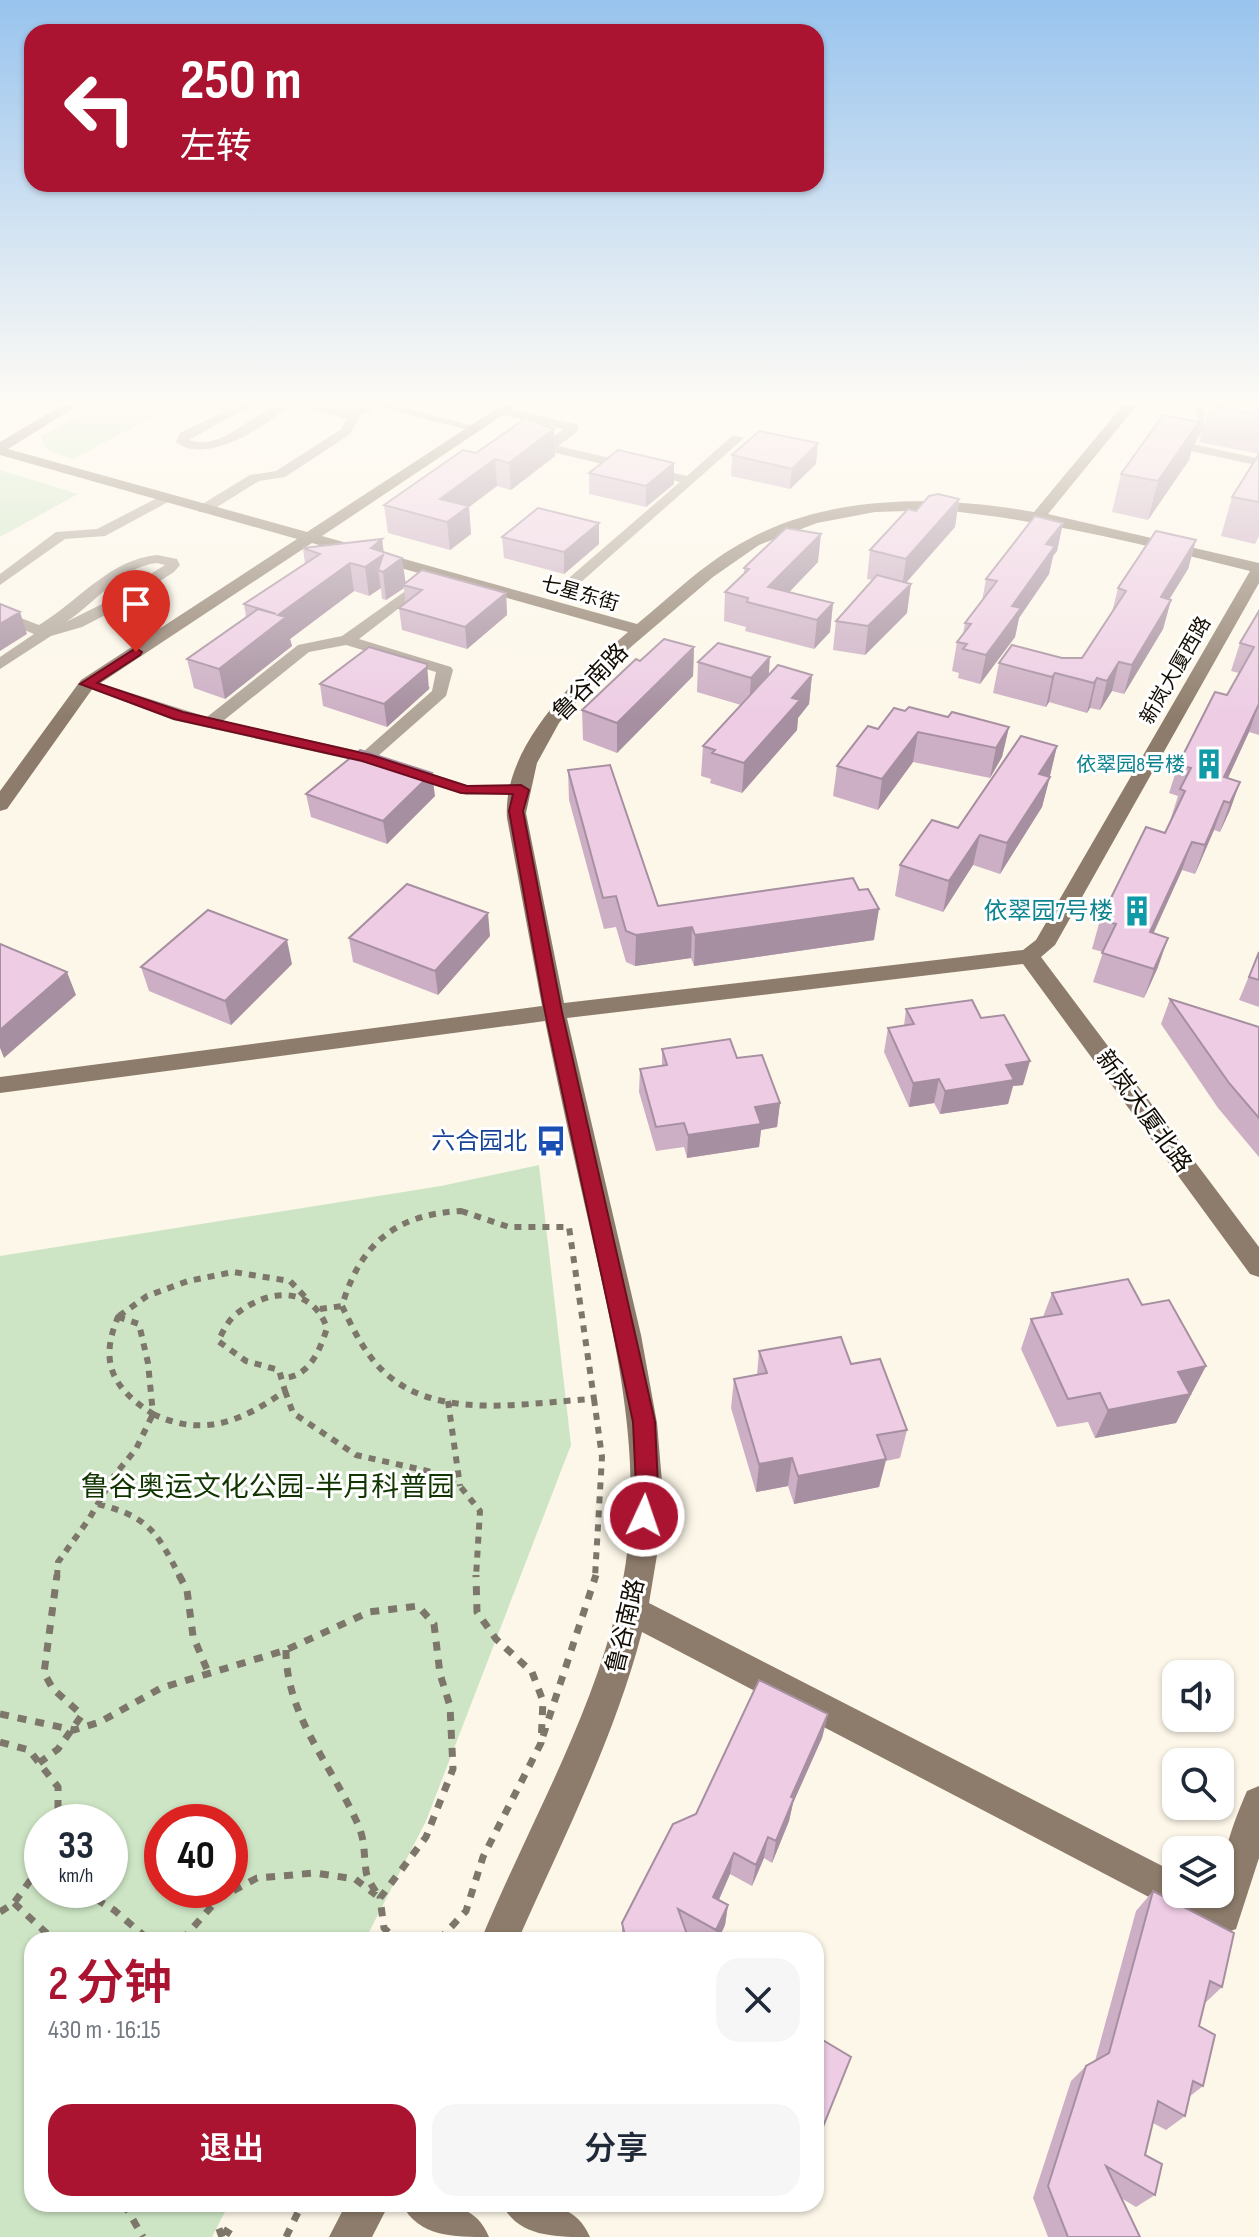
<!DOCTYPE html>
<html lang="zh">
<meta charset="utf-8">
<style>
body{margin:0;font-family:"Sofia Sans Condensed","Noto Sans SC",sans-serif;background:#f6f6f7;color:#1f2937;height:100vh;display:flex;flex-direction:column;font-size:30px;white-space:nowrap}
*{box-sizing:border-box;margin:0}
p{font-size:26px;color:#747a83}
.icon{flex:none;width:44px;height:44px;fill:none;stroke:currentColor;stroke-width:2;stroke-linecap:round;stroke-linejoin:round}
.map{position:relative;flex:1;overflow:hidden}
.details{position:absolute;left:24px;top:1932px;width:800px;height:280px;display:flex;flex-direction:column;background:#fff;border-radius:24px;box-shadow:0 2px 6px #0004}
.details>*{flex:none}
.guide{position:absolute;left:24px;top:24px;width:800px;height:168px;border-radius:24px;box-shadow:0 2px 6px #0004;background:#aa1431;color:#fff;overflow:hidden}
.controls{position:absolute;left:1162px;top:1660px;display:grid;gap:16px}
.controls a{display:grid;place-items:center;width:72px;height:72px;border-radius:16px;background:#fff;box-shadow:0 2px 6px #0004;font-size:40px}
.speed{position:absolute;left:24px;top:1804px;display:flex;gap:16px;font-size:40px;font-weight:700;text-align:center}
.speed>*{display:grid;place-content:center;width:104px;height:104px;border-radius:50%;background:#fff;box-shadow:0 2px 6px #0004;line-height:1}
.speed small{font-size:20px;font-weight:400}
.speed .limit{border:12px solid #d22;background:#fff;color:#111}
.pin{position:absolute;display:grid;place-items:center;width:68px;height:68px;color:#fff;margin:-82px -34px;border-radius:50% 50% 50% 0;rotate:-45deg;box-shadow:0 0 8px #0007}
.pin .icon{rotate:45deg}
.me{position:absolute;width:88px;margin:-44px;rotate:3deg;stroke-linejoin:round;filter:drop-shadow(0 0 6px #0008)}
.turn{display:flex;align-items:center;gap:28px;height:168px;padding:0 24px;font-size:36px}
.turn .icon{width:104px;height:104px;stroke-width:2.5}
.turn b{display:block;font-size:56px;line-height:68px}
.round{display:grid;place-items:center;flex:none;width:84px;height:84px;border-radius:24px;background:#f6f6f7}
.headline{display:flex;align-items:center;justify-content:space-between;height:136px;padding:0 24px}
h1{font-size:48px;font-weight:600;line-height:60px;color:#aa1431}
.action{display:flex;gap:16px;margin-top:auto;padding:16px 24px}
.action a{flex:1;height:92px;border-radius:24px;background:#aa1431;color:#fff;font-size:32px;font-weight:600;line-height:92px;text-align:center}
.action a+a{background:#f6f6f7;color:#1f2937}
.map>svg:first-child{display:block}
</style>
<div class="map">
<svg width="1259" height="2237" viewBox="0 0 1259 2237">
<rect width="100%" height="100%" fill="#fdf7e9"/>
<path fill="#cde5c4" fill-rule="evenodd" d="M99,405H176L73,459L46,449L41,436Z
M0,470L78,494L0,537Z
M539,1165L571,1445L426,1821L365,1940H32V2204H229L212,2237H0V1256L441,1186ZM42,1822H110V1890H42ZM162,1822H230V1890H162Z"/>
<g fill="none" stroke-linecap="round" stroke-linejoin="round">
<path stroke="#7d776b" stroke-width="6" stroke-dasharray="7 7" stroke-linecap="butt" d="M461,1211L509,1227H569L594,1399C530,1402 444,1421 390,1377C367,1359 354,1331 342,1306C360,1244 396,1214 461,1211Z
M320,1309L342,1306
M119,1316L147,1296L188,1281L233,1272L290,1281L307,1299
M118,1317L139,1324L148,1363L153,1414C112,1388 99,1362 118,1317Z
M285,1391L293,1413L356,1455L432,1472L460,1486L480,1511L476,1577
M594,1399L602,1457L595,1577
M448,1401L460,1486
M153,1414C204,1438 242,1421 285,1391L279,1370L246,1361L218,1341C223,1332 227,1322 235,1315C267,1289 311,1284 327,1328C320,1350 309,1378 282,1378
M98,1504C149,1517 157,1532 180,1577
M57,1577L58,1562L89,1519L114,1476L136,1449L153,1414"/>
<path stroke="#7d776b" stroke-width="7" stroke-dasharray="9 9" stroke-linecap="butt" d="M179,1575L187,1590L193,1636L208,1672
M286,1650C286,1714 329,1762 355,1818C366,1840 363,1849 366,1871C367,1880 375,1890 380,1898
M0,1714L74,1730L100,1722L161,1688L286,1650L369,1612L418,1606L434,1624L440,1674L450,1706L453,1769L426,1837L380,1898L384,1928L396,1940
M543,1736L596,1575
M0,1742L29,1750L58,1787V1822
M39,1763L58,1749L82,1715L53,1689L44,1673L57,1575
M81,1890L114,1910L149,1940
M14,1903L54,1940
M0,1912L14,1903L42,1864
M182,1940L218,1899L257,1878L315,1873L355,1879L376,1895
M439,1940L466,1911L483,1857L541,1743L543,1701L532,1672L496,1639L477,1612L476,1575
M124,2204L143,2237
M222,2237L218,2226L235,2237
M286,2237L302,2204"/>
<path stroke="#b0a498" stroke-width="7" d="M1200,405L1201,426L1189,447L1259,462"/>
<path fill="#b0a498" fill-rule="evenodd" d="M237,405H252L189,440C227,453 254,404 289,405C266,427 206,466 176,442L180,433Z
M300,405C327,405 340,413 367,406L373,410L361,415L349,435L285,477L259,481L209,512H199V506L250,475L276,471L340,430L347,419Z
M372,405H393L482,428L476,432Z
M502,407L578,425V431L558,446L687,476L733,435L744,438L580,583L575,584L568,580L570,577L680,482L543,450V444L564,429L498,414V408Z
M165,494L172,498L170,501L105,536L65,539L0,585V574L56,532L97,529Z
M157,555L177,559L180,565L174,572L115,610L82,627L51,636L0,669V657L34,634L0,620V610L39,625C79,601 110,559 157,555ZM157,563L165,565L104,603L66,622C96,603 120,567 157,563Z
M428,575L433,576V582L359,639L451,667L453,670L446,696L378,756L467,785L527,786L530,790L527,794L466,795L361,762L173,720L79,684L87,679L93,681L207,717L298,645L342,636ZM346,645L436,672L432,691L363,752L223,721L309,652Z"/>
<path fill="#8d7c6b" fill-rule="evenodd" d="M62,405H78L8,449L307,532L502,405H518L322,536L637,624C670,597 701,566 738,545C826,493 937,495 1034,512L1123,405H1137L1048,514L1259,563V583L1055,945L1041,957L1259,1247V1277L1250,1274L1023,964L567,1018L641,1335L657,1423L662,1482L659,1543L649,1603L1176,1873V1894H1220C1220,1859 1233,1823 1247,1791L1259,1786V1858L1236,1929L1223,1934L1210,1929L642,1632C614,1739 563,1839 518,1940H481C527,1828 589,1724 618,1604C647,1482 621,1366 594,1246C577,1171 560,1096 545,1021L0,1093V1077L542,1006L507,818C502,746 578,675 628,632L312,543L93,688L7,809L0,811V791L81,680L297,539L0,455V442ZM940,510C1046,520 1147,545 1250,571L1036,940L1023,950L564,1003L526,813L537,763L559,723L592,683L632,646L713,577L759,545L817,523L875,512Z
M346,2204H389L372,2237H329Z
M402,2204C437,2204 474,2199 489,2237C454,2237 418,2237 402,2204Z
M502,2204C537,2204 574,2199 590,2237C555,2237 518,2237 502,2204Z"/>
</g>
<path fill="#ccafc4" d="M1210,405H1259V454L1199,442Z
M1199,422L1189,460L1148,520L1112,512L1121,474Z
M554,429L555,456L511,490L497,486L469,507L471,534L450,550L388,533L384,505L476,453Z
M1259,454V536L1255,544L1221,536L1232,497Z
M732,455L816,464L790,489L731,476Z
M589,473L674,484L646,507L589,494Z
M959,499L955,527L906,583L907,613L865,655L833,650L836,621L873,580L867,579L870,550L916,511Z
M599,523V544L564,574L504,558L502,537Z
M1063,523L1057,551L1053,556L1049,574L1019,618L1015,637L980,684L958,678L959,673L952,671L957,642L963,634L965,623L982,601L986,579Z
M382,539L384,552L405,583L506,593L507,615L467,649L402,630L399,608L405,603L404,588L386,600L382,599L381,588L369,596L354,591L290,639L292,646L225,699L194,688L187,659L246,617L244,604L305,564L303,548Z
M1196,540L1188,569L1169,599L1171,600L1163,629L1124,694L1112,691L1100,710L1090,708L1087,713L1049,702L1046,707L993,693L999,663L1082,658L1112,612L1118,588Z
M818,562L789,592L833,603L830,632L814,649L745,631L746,627L724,621L725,592L744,574V568Z
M1259,611V735L1249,732L1228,778L1240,782L1230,810L1220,832L1214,830L1195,874L1182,870L1153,933L1158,967L1144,998L1093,982L1103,952L1092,949L1100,920L1165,833L1172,818H1171L1178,796L1169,793L1178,765L1227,695L1239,673L1231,671L1240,643Z
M694,647L693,676L617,753L583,740L582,710L640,661Z
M698,662L769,676L812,675L809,704L798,718L797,730L742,793L710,783L711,779L701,776L703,746L741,705L697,692Z
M320,684L430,687L429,689L387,727L323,706Z
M905,711L1009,727L1002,757L990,778L913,762L878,810L833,796L837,766L878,729Z
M1057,746L1042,807L1000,874L973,865L943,912L895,896L900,865L958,828Z
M568,770L658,906L874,940L694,966L691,958L635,966L626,962L616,927L604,929L569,800Z
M306,794L435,796L387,844L311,817Z
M490,936L438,995L353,962L349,938Z
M1259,952V1007L1239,1000Z
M292,964L231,1025L149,991L141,967Z
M1170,999L1259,1027V1157L1218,1108L1161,1024Z
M906,1009L981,1018L1023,1085L1013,1086L1008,1104L940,1114L934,1103L909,1107L884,1052L888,1028L904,1026Z
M662,1049L737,1058L780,1103L777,1127L761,1130L759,1147L687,1158L684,1147L656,1151L639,1092L640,1069L662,1066Z
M1052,1293L1142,1305L1206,1366L1176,1423L1095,1438L1088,1422L1057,1427L1021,1349L1031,1319L1043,1317Z
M759,1351L851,1364L907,1430L900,1458L886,1461L879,1487L794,1504L788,1486L756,1492L731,1408L734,1379L757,1375Z
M828,1714L822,1738L793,1803L789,1821L772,1863L764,1858L752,1886L730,1874L719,1900L728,1905L725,1925L718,1940H697L687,1934L689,1940H622V1923L696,1814Z
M1153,1891L1222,1987L1204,2004L1199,2026L1203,2086L1189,2097L1185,2116L1166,2130L1153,2123L1145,2155L1155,2195L1136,2207L1121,2198L1140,2237H1048L1033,2198L1071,2081L1086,2066L1095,2061L1136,1911Z"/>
<path fill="#a68fa0" d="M1199,422L1189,460L1148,520L1158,481Z
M554,429L555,456L511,490L509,463Z
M818,443L816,464L790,489L792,469Z
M495,459L497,486L469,507L471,534L450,550L447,522L440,499Z
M674,463V484L646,507V486Z
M959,499L955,527L902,587L906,559Z
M599,523V544L564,574V552Z
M1063,523L1057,551L1053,556L1049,574L1019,618L1015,637L980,684L986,655L1046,544Z
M821,534L818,562L773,609L768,587Z
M382,539L385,567L402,558L406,585H403L404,588L386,600L383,572L378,570L381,588L369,596L365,567L371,548Z
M1196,540L1188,569L1153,626L1161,597Z
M350,563L354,591L290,639L292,646L225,699L219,669L278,615Z
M911,584L907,613L865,655L868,626Z
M506,593L507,615L467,649L465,627Z
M1171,600L1163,629L1124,694L1132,665Z
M833,603L830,632L814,649L817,620Z
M20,612L27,634L0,651V624Z
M694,647L693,676L617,753V723Z
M770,657L768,687L749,707L751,678Z
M1119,662L1112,691L1100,710L1107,681Z
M427,664L429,689L387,727L384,704Z
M1055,673L1049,702L1046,707L1052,677Z
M812,675L809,704L798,718L797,730L742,793L744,763L792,698Z
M1097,678L1090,708L1087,713L1094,683Z
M1259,704L1249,732L1215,806L1224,777Z
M1009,727L1002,757L990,778L996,748Z
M918,732L913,762L878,810L882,779Z
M1057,746L1050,776L1032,804L1039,774Z
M432,773L435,796L387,844L383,821Z
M1050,777L1042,807L1000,874L1007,843Z
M1240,782L1230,810L1220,832L1230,803Z
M1224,801L1214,830L1195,874L1205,845Z
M980,835L973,865L943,912L949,881Z
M1192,842L1182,870L1141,961L1150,932Z
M879,909L874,940L694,966L695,935Z
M488,913L490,936L438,995L435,971Z
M692,927L691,958L635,966L636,935Z
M1168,938L1158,967L1144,998L1154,969Z
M287,940L292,964L231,1025L225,1001Z
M67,972L76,995L4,1058L0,1048V1030Z
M1030,1061L1023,1085L1013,1086L1008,1104L940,1114L945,1091L1006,1065Z
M939,1079L934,1103L909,1107L913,1083Z
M780,1103L777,1127L761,1130L759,1147L687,1158L688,1135L755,1107Z
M1206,1366L1176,1423L1095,1438L1108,1410L1178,1372Z
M792,1458L788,1486L756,1492L759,1464Z
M886,1459L879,1487L794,1504L798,1476Z
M828,1714L822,1738L793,1803L789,1821L772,1863L776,1841L791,1797Z
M768,1837L764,1858L752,1886L756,1865Z
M734,1853L730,1874L711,1917L713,1897Z
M728,1905L725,1925L718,1940H715L716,1930Z"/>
<path fill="#edcce4" stroke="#a68fa0" stroke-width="2" d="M1211,405H1259V414Z
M1163,415L1199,422L1158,481L1121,474Z
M526,418L554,429L509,463L495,459L440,499L469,506L447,522L384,505L463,450L476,453Z
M759,431L818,443L792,469L732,455Z
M618,450L674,463L646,486L589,473Z
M1259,454V502L1232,497Z
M938,494L959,499L906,559L870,550L908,509L916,511L929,496Z
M538,508L599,523L564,552L502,537Z
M1035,516L1063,523L1046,544L1055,546L1012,606L1021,608L986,655L963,649L967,644L957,642L971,624L965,623L997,581L986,579Z
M786,528L821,534L768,587L833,603L817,620L747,602L748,598L725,592L749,569L744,568Z
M1156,531L1196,540L1161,597L1171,600L1132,665L1119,662L1107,681L1097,678L1094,683L1055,673L1052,677L999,663L1012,645L1062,658H1082L1126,591L1118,588Z
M382,539L371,548L402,558L383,572L378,570L383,555L365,567L350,563L278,615L286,617L219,669L187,659L258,609L276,614L244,604L320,554L303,548Z
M422,570L506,593L465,627L399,608L422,590L403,585Z
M877,575L911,584L868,626L836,621Z
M0,604L20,612L0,624Z
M1259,611V704L1224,777L1240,782L1230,803L1224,801L1205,845L1192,842L1150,932L1168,938L1154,969L1102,953L1116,924L1100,920L1146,827L1165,833L1185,791L1180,789L1191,768L1178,765L1215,692L1227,695L1254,647L1240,643Z
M664,639L694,647L617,723L582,710L636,659L640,661Z
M718,643L770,657L751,678L698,662Z
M369,647L427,664V667L384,704L320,684Z
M778,665L812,675L792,698L800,700L744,763L712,753L715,750L703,746Z
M909,707L948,717L952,712L1009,727L996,748L918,732L882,779L837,766L868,726L878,729L894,708L905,711Z
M1021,736L1057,746L1039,774L1050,777L1007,843L980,835L949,881L900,865L932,820L958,828Z
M360,750L432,773L383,821L306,794Z
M610,765L658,906L853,878L859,890L868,889L879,909L695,935L692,927L636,935L626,931L616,896L603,898L568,770Z
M407,884L488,913L435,971L349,938Z
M208,910L287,940L225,1001L141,967Z
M0,944L67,972L0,1030Z
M1259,952V980L1249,977Z
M1170,999L1259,1027V1118L1229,1083Z
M972,1000L981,1018L1004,1015L1030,1061L1006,1065L1014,1080L945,1091L939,1079L913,1083L888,1028L914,1024L906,1009Z
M730,1039L737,1058L762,1055L780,1103L755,1107L761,1124L688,1135L684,1123L656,1127L640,1069L667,1065L662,1049Z
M1128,1279L1142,1305L1169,1300L1206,1366L1178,1372L1190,1394L1108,1410L1100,1393L1068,1399L1031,1319L1062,1314L1052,1293Z
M841,1337L851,1364L880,1359L907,1430L877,1435L886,1459L798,1476L792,1458L759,1464L734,1379L767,1373L759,1351Z
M759,1680L828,1714L791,1797L794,1798L776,1841L768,1837L756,1865L734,1853L713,1897L728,1905L716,1930L678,1909L689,1940H626L622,1923L673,1824L696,1814Z
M1153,1891L1234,1933L1222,1987L1210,1981L1199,2026L1215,2035L1203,2086L1193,2081L1185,2116L1158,2101L1145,2155L1162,2164L1155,2195L1106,2166L1140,2237H1068L1048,2186L1086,2066L1109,2053Z
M816,2036L851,2057L818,2139L816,2138Z"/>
<linearGradient id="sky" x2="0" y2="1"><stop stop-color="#99c4ee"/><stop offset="0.56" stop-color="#fefbf5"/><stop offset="1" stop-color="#fefbf5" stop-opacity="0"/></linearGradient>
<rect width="1259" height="718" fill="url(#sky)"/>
<path fill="#aa1431" stroke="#6e0d20" stroke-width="2" d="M136,648L142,652L140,655L97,683L183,712L371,755L467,786L521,785L529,790L523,811L562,1012L655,1422L658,1486L652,1523L644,1526L636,1523L633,1516L636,1486L633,1422L545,1012L509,811L513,794L461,793L362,761L174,719L80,684Z"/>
<defs>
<g id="building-bare" transform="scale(2.4)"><path d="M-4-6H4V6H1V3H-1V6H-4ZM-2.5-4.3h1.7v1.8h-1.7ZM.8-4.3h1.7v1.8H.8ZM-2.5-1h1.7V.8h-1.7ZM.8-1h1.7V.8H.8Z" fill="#0f9aa8" stroke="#fff" stroke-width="2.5" paint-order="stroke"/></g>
<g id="bus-bare" transform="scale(2.4)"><path d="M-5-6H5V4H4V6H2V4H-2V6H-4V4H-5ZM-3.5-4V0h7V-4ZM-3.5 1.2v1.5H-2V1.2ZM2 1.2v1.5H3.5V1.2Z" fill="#1a4fb4" stroke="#fff" stroke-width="2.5" paint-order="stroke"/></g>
</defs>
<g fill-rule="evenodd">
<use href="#building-bare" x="1209" y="764"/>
<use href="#building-bare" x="1137" y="911"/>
<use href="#bus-bare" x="551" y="1141"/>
</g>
<g text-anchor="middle" stroke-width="6" stroke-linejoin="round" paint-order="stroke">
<g font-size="20" fill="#130d03" stroke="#fff">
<text transform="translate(580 593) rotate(16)" y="7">七星东街</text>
<text transform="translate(1175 670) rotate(-60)" y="7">新岚大厦西路</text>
</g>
<g font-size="20" fill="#0d838f" stroke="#fff" text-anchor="end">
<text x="1185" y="771">依翠园8号楼</text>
</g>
<g font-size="24" fill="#130d03" stroke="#fff">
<text transform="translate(590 682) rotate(-46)" y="8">鲁谷南路</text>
<text transform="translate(1144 1111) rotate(54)" y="8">新岚大厦北路</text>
<text transform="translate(625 1626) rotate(-77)" y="8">鲁谷南路</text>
</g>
<g font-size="24" fill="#0d838f" stroke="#fff" text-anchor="end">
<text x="1113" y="919">依翠园7号楼</text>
</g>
<g font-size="24" fill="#164399" stroke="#fff" text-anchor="end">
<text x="527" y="1149">六合园北</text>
</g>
<g font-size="28" fill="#113500" stroke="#fff">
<text x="268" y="1496">鲁谷奥运文化公园-半月科普园</text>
</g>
</g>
</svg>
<div class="controls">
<a><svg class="icon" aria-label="sound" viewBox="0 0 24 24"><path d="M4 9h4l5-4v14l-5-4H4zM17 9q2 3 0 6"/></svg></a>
<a><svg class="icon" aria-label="search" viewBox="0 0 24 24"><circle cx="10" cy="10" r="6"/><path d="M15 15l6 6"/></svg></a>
<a><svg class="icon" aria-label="layers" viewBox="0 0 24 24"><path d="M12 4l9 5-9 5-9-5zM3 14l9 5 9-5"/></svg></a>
</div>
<div class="speed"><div>33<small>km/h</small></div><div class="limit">40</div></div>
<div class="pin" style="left:136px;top:652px;background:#d93025"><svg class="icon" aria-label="arrive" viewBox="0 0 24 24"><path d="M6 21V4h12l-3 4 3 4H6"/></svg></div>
<svg class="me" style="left:644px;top:1516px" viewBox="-20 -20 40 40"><circle r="17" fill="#aa1431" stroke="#fff" stroke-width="3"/><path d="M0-11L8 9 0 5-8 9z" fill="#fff"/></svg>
<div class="guide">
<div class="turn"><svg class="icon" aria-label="left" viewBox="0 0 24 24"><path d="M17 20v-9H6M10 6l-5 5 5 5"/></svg><div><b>250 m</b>左转</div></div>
</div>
<section class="details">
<div class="headline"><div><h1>2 分钟</h1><p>430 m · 16:15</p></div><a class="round"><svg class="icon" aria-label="close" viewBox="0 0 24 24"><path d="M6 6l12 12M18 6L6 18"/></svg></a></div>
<div class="action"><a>退出</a><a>分享</a></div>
</section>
</div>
